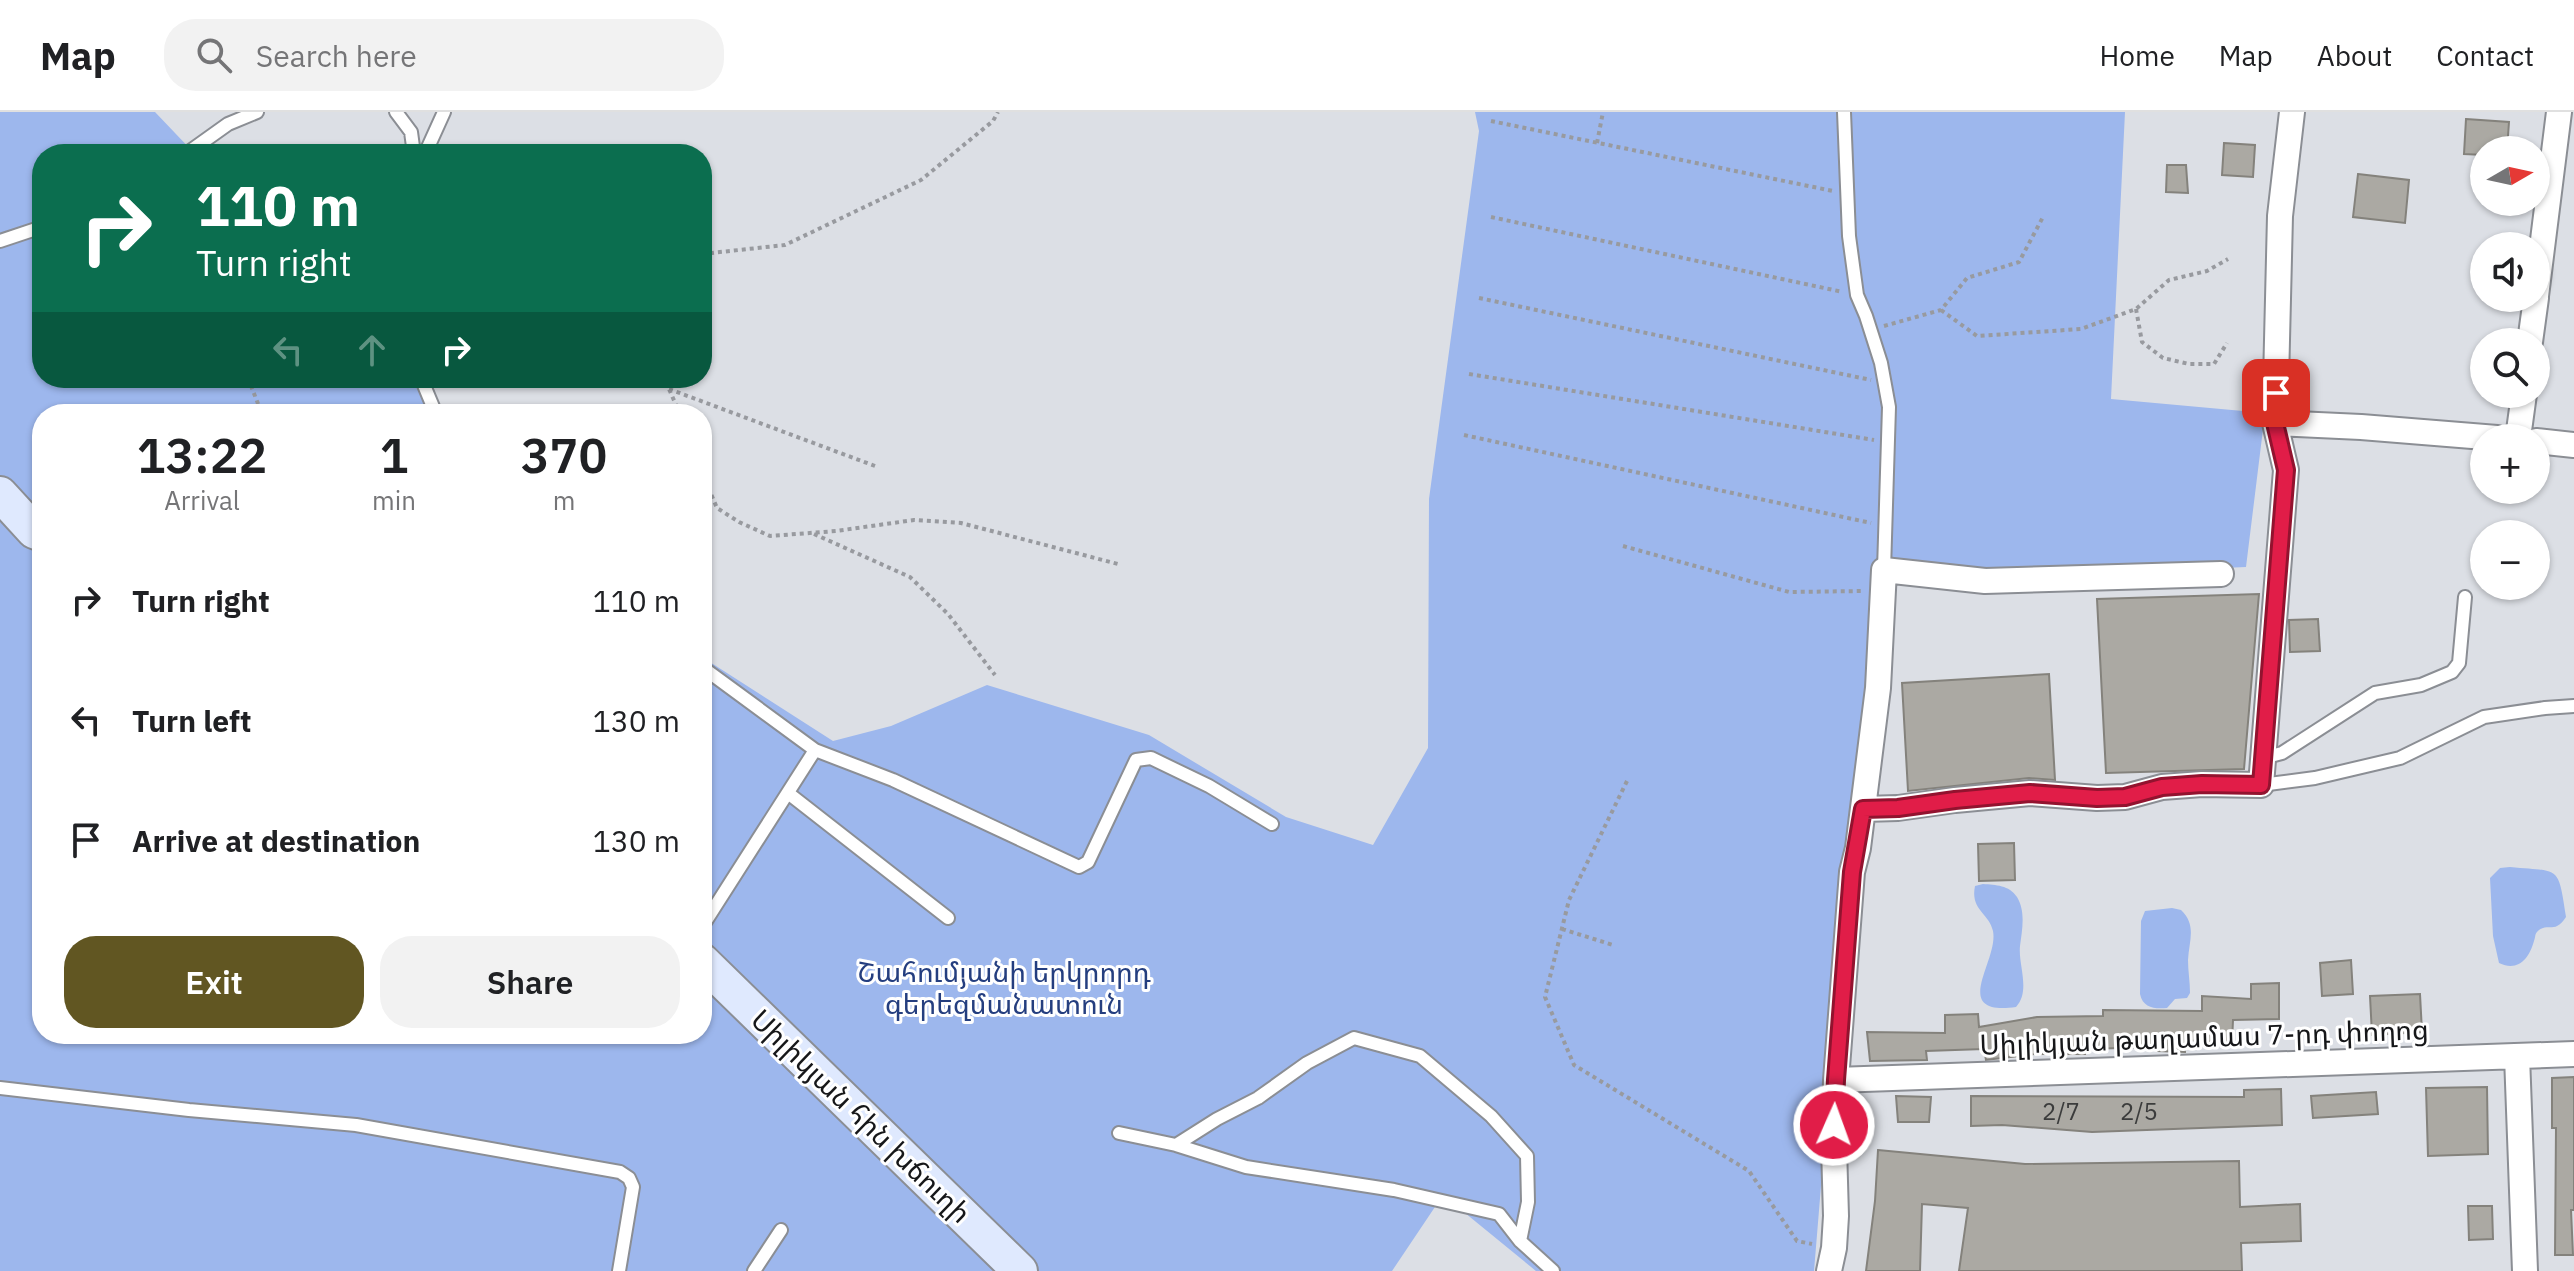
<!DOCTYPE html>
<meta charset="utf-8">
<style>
body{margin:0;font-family:"IBM Plex Sans","Noto Sans Armenian",sans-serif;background:#f2f2f2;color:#202124;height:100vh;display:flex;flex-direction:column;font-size:30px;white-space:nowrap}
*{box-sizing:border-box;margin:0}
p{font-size:26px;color:#757577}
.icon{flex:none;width:44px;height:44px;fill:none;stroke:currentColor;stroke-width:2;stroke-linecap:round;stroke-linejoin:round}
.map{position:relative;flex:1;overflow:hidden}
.sheet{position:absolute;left:32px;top:292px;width:680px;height:640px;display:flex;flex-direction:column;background:#fff;border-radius:32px;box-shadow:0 2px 6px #0004}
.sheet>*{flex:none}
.banner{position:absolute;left:32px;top:32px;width:680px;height:244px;border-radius:32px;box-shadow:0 2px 6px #0004;background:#0b6e4f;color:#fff;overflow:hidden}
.needle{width:52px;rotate:81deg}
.fabs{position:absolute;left:2470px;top:24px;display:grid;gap:16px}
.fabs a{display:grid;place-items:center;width:80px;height:80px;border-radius:50%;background:#fff;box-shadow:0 2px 6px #0004;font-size:40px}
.pin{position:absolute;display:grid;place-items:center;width:68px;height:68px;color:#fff;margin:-34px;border-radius:16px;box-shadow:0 4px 12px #0006}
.me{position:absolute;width:88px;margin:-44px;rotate:2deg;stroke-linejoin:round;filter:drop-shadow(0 0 6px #0008)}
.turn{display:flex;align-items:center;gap:28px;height:168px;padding:0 32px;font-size:36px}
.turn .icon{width:104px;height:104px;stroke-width:2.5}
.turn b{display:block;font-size:56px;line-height:68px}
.lanes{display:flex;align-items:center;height:76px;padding:0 32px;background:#0003;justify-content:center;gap:40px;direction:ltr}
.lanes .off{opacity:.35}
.eta{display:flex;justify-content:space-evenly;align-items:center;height:136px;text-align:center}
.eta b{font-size:48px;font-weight:600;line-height:56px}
.action{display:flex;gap:16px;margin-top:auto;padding:16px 32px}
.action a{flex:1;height:92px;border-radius:32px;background:#615622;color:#fff;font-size:32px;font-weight:600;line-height:92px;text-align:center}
.action a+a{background:#f2f2f2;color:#202124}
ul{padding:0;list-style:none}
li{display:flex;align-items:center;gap:24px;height:120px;padding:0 32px}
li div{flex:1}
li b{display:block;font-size:30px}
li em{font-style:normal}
header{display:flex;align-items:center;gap:48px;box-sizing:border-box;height:112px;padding:0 40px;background:#fff;border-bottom:2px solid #e0e0e0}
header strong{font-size:38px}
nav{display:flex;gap:44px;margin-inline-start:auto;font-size:28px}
.search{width:560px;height:72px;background:#f2f2f2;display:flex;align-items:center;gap:20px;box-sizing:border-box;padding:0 28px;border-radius:32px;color:#757577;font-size:30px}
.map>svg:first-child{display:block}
</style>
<header>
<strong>Map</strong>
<div class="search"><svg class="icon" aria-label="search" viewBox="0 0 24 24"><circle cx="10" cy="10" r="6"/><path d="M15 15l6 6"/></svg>Search here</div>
<nav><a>Home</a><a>Map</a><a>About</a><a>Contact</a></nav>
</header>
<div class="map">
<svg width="2574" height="1159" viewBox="0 0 2574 1159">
<rect width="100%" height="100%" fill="#dcdfe5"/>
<path fill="#9db7ed" d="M0,0H155L195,42H42V266H407L441,302H42V922H702V545L833,629L891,614L987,573L1149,623L1286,705L1373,733L1428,636L1429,387L1479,19L1475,0H2125L2111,287L2265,301L2246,455L2030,464L1892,452L1823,1050L1814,1159H1536L1443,1083L1392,1159H0Z
M2510,755C2560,760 2558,752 2566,805C2555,822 2549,811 2539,818C2534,822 2536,824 2534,829C2529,847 2518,860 2499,851L2493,824L2490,766L2500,756Z
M1983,772C1996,773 2009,773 2017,785C2026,800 2022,818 2020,834C2018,853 2031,879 2016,895C1948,904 1999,849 1993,819C1989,801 1970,798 1975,774Z
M2172,796L2181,798C2197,813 2189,829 2188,848C2188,859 2190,870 2190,881L2187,886L2175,887L2167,896C2154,897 2143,896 2140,882L2141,809L2145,799Z"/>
<path fill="#aba9a3" stroke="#84827c" stroke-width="2" d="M2466,7L2509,10L2507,38H2484V43L2464,42Z
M2224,31L2255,33L2253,65L2222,63Z
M2167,53H2186L2188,81L2166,80Z
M2358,62L2409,68L2405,111L2353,105Z
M2259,482L2244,657L2106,661L2097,487Z
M2318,507L2320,539L2290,540L2289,508Z
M2049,562L2055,668L2029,666L1908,679L1902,571Z
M2014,731L2015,768L1979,769L1978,732Z
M2351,848L2353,882L2322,884L2320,851Z
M2279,871V907L2233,908L2232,931L2186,928L2185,940L2158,939V935L2085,937V942H2035L1986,948L1984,937L1926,939L1927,948L1870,949L1867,920L1945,921V903L1978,902L1979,915L2037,905L2103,904V898L2202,899V884L2251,887V872Z
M2420,882L2422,920L2372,923L2370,884Z
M2574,965V1098H2571L2573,1143H2555L2556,1016H2552V966Z
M2487,975L2488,1042L2428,1044L2426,976Z
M2281,977L2282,1013L2092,1020L2002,1013L1971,1014V984L2244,985V978Z
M2376,980L2378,1002L2313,1006L2311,984Z
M1896,984L1931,985L1929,1010H1898Z
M1878,1038L2025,1052L2239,1049L2240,1095L2300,1092L2301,1129L2241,1131L2242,1159H1959L1968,1096L1922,1092L1920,1159H1866L1875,1089Z
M2468,1094H2492L2493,1127L2469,1128Z"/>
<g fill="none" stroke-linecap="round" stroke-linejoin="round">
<g stroke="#8b8e94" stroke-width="16">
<path id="lane" d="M396,0L411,20L414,42
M1844,0L1849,124L1857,183L1866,204L1881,251L1889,295L1884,458
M186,42L228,12L257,0
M425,42L444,0
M0,129L42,115
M421,266L436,302
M702,555L815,638L893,668L1079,755L1088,750L1136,648L1151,646L1209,674L1272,712
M2263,646L2282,641L2375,581L2421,573L2452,560L2459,551L2465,485
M2261,673L2315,666L2400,646L2484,605L2545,596L2574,594
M788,681L948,806
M702,815L815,638
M0,976L189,998L356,1013L620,1060L629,1066L633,1075L619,1159
M1119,1021L1176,1033L1246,1055L1394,1078L1499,1102L1520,1129L1553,1159
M1176,1033L1217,1007L1258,986L1307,951L1354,926L1420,944L1491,1004L1527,1044L1528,1090L1520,1129
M754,1159L781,1118"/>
</g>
<g stroke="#8b8e94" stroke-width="28">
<path id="street" d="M2536,184L2559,0
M2530,230L2536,186
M2275,311L2361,315L2497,326
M2518,326L2524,282
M2536,329L2574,333
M1863,697L1898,696L1955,688L2030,681L2097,686L2125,685L2162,675L2202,672L2261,673L2286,358L2275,311L2280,104L2292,0
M2517,944L2525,1159
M1836,968L2574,942
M1829,1159L1834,1136L1836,1104L1834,1035L1836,968L1852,760L1858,736L1878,576L1884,458L1985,469L2221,462"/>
</g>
<g stroke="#8b8e94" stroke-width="38">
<path id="secondary" d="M0,382L34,419L42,422
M702,849L1020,1159"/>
</g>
<path stroke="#989a9f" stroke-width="4" stroke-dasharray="4 4" stroke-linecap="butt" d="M1491,9L1833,79
M1597,31L1603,0
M1491,105L1843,180
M702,142L785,133L921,68L993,9L998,0
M1479,186L1871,268
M2136,197L2142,230L2163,246L2189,252H2214L2227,231
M1941,198L1977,224L2081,217L2136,197L2169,168L2207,159L2228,147
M1884,214L1941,198L1967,166L2019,150L2043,105
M1469,262L1874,328
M248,266L262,302
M658,266L669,277L680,302
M669,277L875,354
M1464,323L1871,411
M702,361L717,396L739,410L770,424L836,419L914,408L961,411L1118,452
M814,422L910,465L948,502L995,563
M1623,434L1789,480L1864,479
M1627,669L1569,788L1545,885L1574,953L1749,1059L1797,1129L1812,1132
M1562,817L1613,833"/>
<use href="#lane" stroke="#fff" stroke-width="12"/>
<use href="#street" stroke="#fff" stroke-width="24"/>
<use href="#secondary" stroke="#dfe9fe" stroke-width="34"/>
</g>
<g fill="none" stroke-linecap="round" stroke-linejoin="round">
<g stroke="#92132f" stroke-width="20">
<path id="route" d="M1834,1013L1836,968L1852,760L1863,697L1898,696L1955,688L2030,681L2097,686L2125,685L2162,675L2202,672L2261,673L2286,358L2275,311L2276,281"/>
</g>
<use href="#route" stroke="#e11d48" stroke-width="14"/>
</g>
<g text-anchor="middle" stroke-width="6" stroke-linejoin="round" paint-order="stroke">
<g font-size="24" fill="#3b3c3c">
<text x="2061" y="1008">2/7</text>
<text x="2139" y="1008">2/5</text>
</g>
<g font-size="28" fill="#243e7f" stroke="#fff">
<text x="1004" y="870">Շահումյանի երկրորդ<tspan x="1004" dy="32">գերեզմանատուն</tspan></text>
</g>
<g font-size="28" fill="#161719" stroke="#fff">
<text transform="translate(2204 925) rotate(-2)" y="10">Սիլիկյան թաղամաս 7-րդ փողոց</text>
<text transform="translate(861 1004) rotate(44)" y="10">Սիլիկյան հին խճուղի</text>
</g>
</g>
</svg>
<div class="fabs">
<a><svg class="needle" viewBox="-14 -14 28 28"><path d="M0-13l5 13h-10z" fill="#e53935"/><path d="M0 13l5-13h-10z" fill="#757577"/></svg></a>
<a><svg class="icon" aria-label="sound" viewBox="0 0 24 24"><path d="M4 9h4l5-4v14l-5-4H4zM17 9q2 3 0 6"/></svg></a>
<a><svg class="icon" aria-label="search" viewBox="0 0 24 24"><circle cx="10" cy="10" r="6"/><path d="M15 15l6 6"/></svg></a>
<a>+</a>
<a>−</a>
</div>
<div class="pin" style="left:2276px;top:281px;background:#d93025"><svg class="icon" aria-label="arrive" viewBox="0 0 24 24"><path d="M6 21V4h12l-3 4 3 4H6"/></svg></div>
<svg class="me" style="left:1834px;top:1013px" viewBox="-20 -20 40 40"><circle r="17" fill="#e11d48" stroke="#fff" stroke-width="3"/><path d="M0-11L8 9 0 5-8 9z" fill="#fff"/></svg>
<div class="banner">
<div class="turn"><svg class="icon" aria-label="right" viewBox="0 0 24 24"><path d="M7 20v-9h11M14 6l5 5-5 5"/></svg><div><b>110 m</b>Turn right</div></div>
<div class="lanes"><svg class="icon off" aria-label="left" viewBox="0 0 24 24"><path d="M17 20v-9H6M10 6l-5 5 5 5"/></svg><svg class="icon off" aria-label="ahead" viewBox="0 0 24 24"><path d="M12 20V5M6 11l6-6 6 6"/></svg><svg class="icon" aria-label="right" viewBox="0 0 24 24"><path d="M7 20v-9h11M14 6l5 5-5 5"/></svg></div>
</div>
<section class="sheet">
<div class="eta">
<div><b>13:22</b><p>Arrival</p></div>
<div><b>1</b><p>min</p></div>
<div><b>370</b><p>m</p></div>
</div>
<ul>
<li><svg class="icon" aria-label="right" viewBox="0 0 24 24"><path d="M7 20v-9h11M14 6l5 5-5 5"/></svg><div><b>Turn right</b></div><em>110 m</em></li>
<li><svg class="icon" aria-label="left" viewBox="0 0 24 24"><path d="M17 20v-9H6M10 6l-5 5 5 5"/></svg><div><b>Turn left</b></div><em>130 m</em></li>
<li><svg class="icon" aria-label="arrive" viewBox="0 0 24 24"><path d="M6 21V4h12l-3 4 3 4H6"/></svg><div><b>Arrive at destination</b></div><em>130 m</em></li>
</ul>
<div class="action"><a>Exit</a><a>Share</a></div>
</section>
</div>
